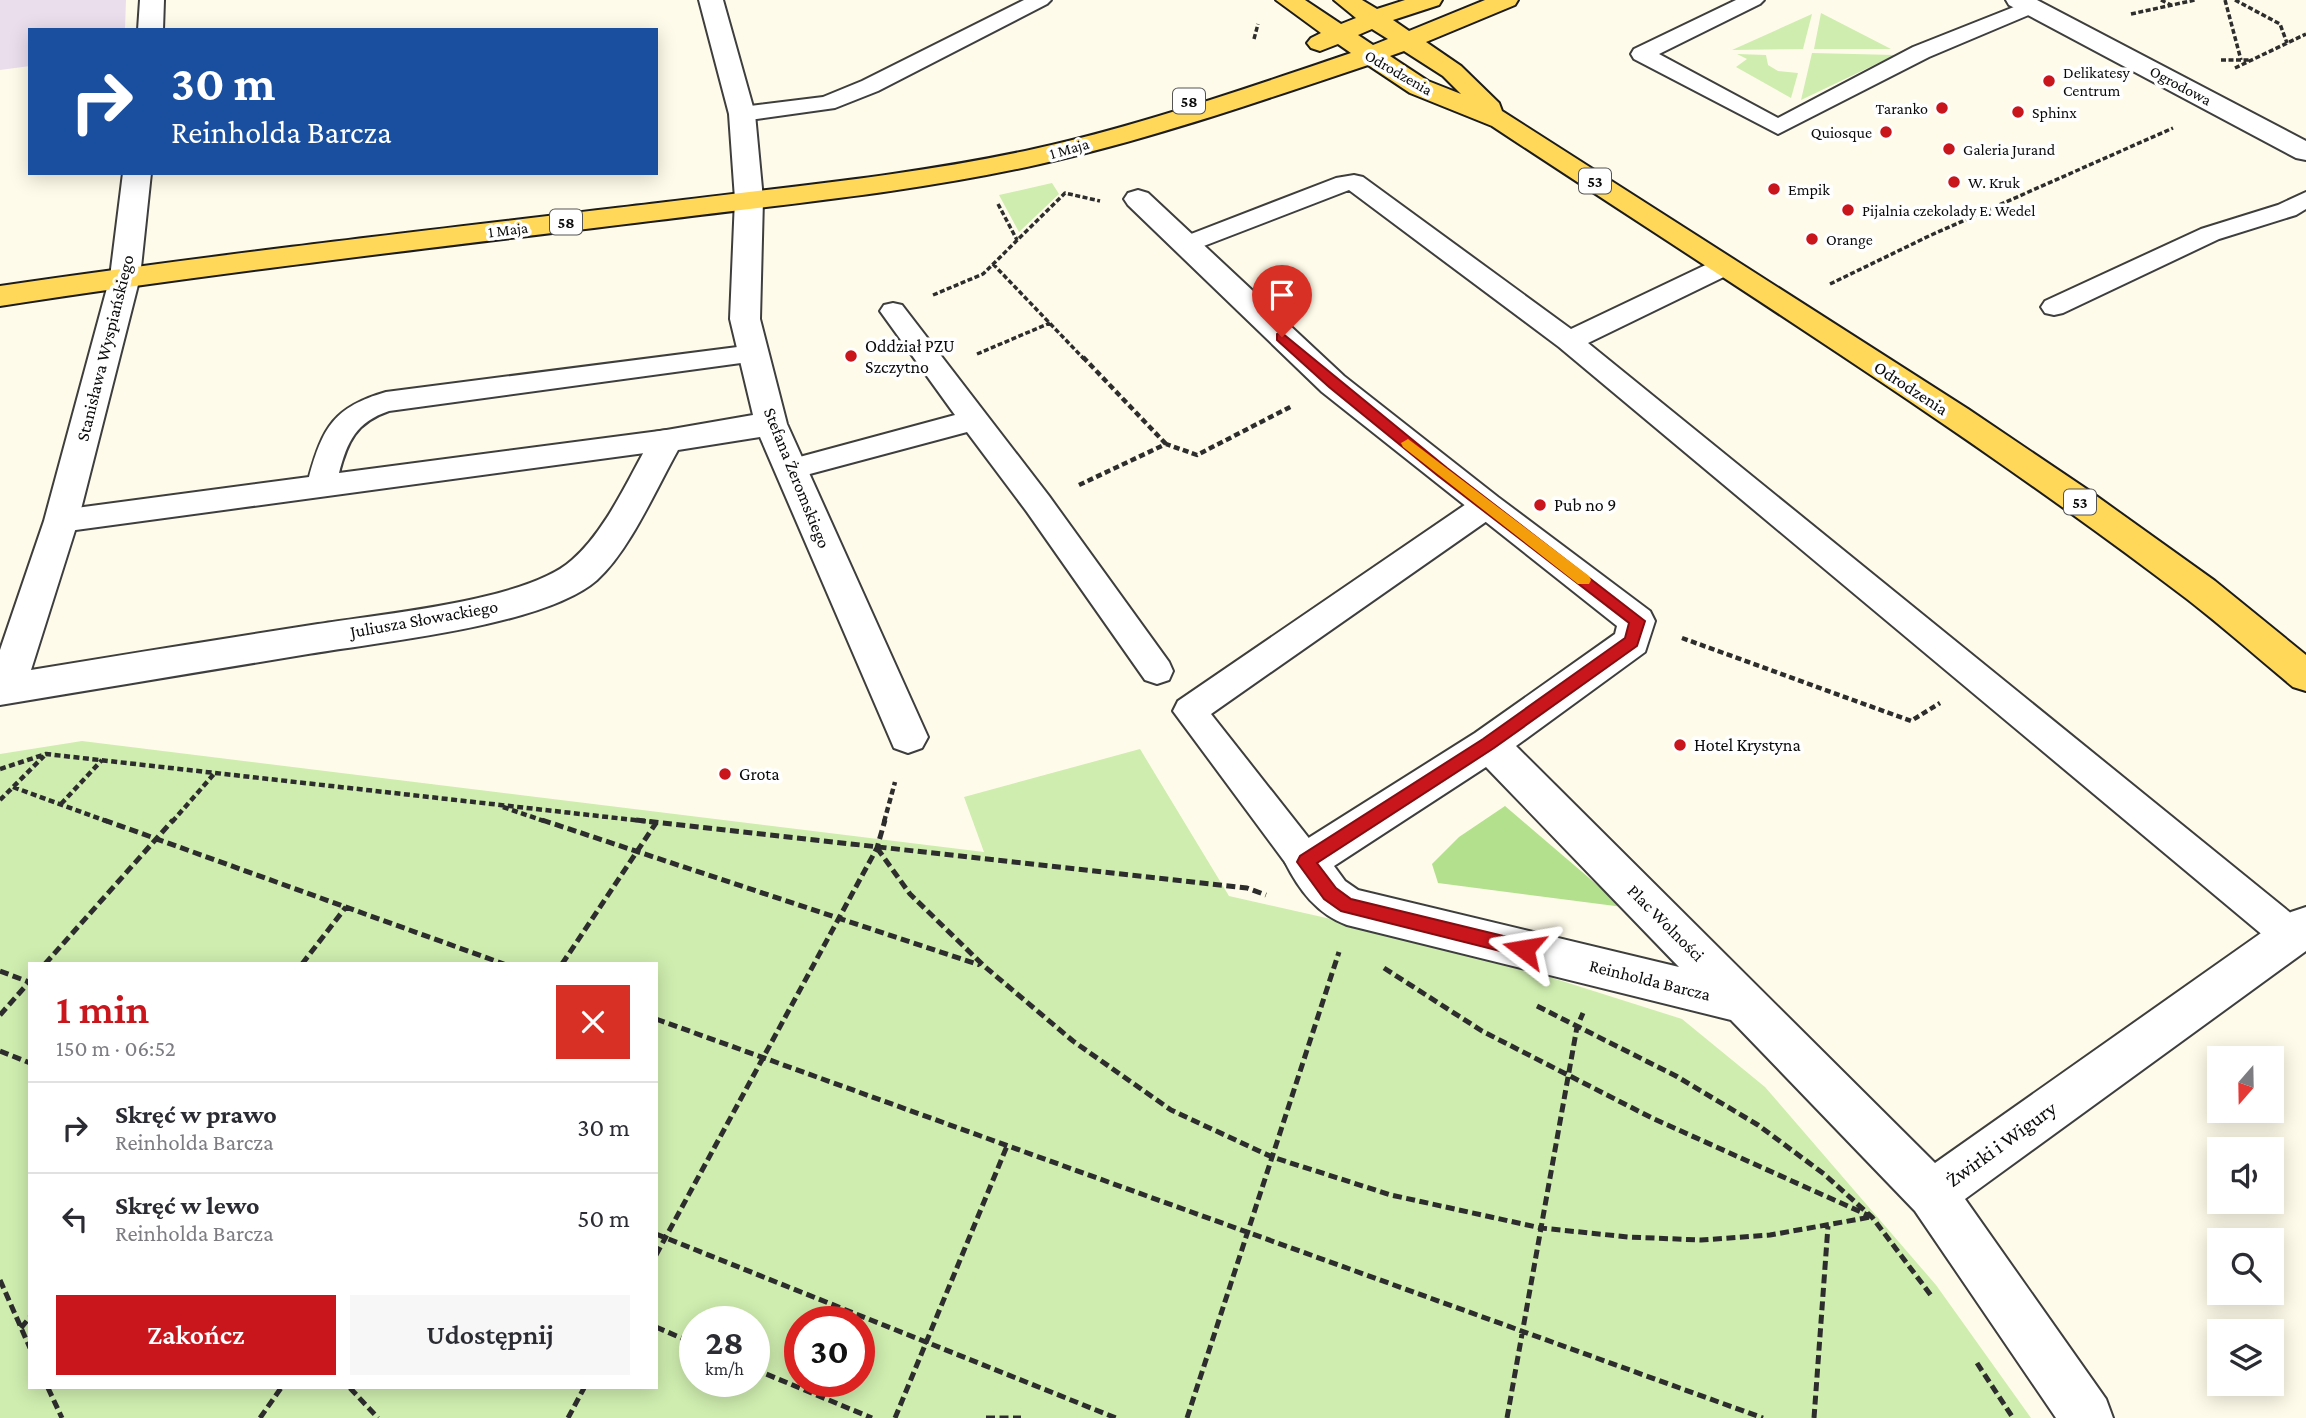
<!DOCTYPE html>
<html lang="pl">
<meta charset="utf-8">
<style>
body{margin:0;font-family:"Crimson Pro",serif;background:#f7f7f7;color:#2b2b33;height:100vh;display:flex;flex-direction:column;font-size:26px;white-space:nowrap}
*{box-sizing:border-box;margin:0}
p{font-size:23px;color:#7c7c81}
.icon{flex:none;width:38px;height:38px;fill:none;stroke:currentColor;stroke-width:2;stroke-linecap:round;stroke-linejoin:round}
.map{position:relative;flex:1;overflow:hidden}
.sheet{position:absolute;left:28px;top:962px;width:630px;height:427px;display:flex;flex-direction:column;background:#fff;border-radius:0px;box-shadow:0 4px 18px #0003}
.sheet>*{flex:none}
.banner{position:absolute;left:28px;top:28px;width:630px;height:147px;border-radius:0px;box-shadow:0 4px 18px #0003;background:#1a4fa0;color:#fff;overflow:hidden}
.needle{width:46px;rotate:200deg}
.tools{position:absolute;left:2207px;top:1046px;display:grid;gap:14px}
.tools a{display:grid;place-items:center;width:77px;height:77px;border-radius:0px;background:#fff;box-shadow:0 4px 18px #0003;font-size:35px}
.speed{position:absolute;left:679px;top:1306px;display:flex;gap:14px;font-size:35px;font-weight:700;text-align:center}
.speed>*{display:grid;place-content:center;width:91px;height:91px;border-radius:50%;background:#fff;box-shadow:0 4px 18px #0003;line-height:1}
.speed small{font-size:18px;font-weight:400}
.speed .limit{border:10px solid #d22;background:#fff;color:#111}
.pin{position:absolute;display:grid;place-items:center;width:60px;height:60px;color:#fff;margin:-72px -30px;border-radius:50% 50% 50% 0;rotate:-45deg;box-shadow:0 0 7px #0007}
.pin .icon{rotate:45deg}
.me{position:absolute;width:77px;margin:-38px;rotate:284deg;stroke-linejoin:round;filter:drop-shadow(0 0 5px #0008)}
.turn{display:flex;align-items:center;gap:24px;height:147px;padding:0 28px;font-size:32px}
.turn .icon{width:91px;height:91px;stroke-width:2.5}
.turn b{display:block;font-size:49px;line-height:60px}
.round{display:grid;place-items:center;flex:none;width:74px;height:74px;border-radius:0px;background:#f7f7f7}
.summary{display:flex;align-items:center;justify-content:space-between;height:119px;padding:0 28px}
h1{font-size:42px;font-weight:600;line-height:52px;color:#c9151c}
.button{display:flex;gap:14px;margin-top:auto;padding:14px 28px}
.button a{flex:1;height:80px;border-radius:0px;background:#c9151c;color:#fff;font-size:28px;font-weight:600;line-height:80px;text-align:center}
.button a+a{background:#f7f7f7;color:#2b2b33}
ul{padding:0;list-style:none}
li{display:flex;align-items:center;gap:21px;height:91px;padding:0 28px;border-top:2px solid #e1e1e2}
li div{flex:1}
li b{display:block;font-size:26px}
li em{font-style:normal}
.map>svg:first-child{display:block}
</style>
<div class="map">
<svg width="2306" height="1418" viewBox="0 0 2306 1418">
<rect width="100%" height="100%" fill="#fffbea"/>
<path fill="#eadeec" d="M0,0H126L125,30H30V66L0,70Z"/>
<path fill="#cfedaf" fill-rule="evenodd" d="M1821,13L1891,49H1814Z
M1812,14L1803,49L1732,50Z
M1812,53L1895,55L1801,100Z
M1737,54L1766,55L1768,65L1778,71L1798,73L1791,98L1736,67L1747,59Z
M1052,183L1059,194L1019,232L999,195Z
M82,741L984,852L964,797L1140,749L1229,896L1455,947L1682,1019L1765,1087L1936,1285L2031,1418H0V754ZM30,964H656V1388H30ZM695,1321H754V1381H695ZM800,1321H859V1381H800Z"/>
<path fill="#b2e08d" d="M1505,806L1623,907L1438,883L1432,864L1459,837Z"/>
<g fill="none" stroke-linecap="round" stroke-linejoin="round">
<g stroke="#3e3e3e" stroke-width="4">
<path id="service" d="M1024,0H1051L1047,4L878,91L835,108L742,121L734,119L730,114L734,109L742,107L823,97L862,81Z
M1736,0H1764L1760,4L1659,54L1778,118L1913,47L2024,3H2038L2042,7L2038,11L1929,57L1778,134L1634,59L1631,54L1634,49Z
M1354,175L1363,177L1571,329L1716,260L1725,258L1734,260L1738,266L1734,272L1588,343L2303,923L2306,929L2303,947L2290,952L2277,947L1559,347L1349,190L1196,249L1187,252L1178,249L1174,244L1178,239L1336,178Z
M2306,192V209L2296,215L2219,239L2063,313L2054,315L2045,313L2041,307L2045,301L2201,229L2278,205Z
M893,303L902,305L1049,496L1169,662L1173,671L1169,680L1157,684L1145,680L1027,512L967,432L791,479L781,476L776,469L781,462L955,415L880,311L884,305Z
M753,345L763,348L767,354L763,360L389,411C356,422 347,442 339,473L667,430L677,433L681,440L677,447L667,450L61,532L50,529L46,521L50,513L61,510L309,477C323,427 334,407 386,392Z
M1486,495L1497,498L1501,506L1497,514L1211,714L1319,851L1324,862L1319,873L1306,878L1293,873L1173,711L1178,701L1475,498Z"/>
</g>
<g stroke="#3e3e3e" stroke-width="4">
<path id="minor" d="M140,0H164L163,30H138Z
M699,0H723L755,114L763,199L760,319L787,424L928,737L922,748L908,753L894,748L760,437L678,450C656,489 630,550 597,580C545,626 380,642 308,654C205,671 103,688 0,705V650L44,521L110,277L123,173H151L140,277L78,521L31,670C127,654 222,639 318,624C381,614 527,601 572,560C608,529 631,472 655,432L753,415L730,319L735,199L729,114Z
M2006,0H2037L2306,141V160L2296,158L2009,5Z
M1138,190L1148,193L1344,376L1498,497L1650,611L1655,621L1645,652L1516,746L1935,1163L2291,912L2306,907V951L1965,1199L2106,1399L2113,1418H2056L1915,1211L1731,1020L1347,925C1317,914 1299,890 1285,862L1291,849L1475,733L1615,634L1617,626L1322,392L1128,205L1124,199L1128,193ZM1486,767L1679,967L1358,890L1345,881L1334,866Z"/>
</g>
<g stroke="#1c1c1c" stroke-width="4">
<path id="primary" d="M1276,0H1305L1341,24L1356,18L1334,0H1362L1377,9L1405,0H1442L1439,5L1393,20L1409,31L1485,0H1518L1515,5L1426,42L1461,66L1499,103L1502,111L1968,409L2088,490L2215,581L2306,655V691L2293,687C2257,657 2223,627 2187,599C1964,429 1725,280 1492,126L1410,93L1368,65C1260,101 1152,139 1040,164C916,192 786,204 659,220C439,247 219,272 0,306V286C219,254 438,229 658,203C783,187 911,176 1034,149C1142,125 1247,88 1351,53L1338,44L1320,51L1311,48L1307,43L1311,38L1321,33ZM1372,29L1388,39L1373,45L1358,35ZM1404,51L1443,76L1461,94L1428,81L1390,56Z"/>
</g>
<path stroke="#2d2d2d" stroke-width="3.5" stroke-dasharray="5 2.5" stroke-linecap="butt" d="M2161,0L2171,5
M2225,0L2241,60
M2235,0L2280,24L2287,43
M2131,14L2195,0
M1254,39L1258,24
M2221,60H2250
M2235,68L2306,34
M998,204L1017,240
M993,264L1084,359
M1830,284L1929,236L2173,128
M933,295L983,274L1065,193L1100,201
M977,354L1050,323"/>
<path stroke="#2d2d2d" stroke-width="4.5" stroke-dasharray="6 3.5" stroke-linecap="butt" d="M1083,357L1166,444
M1079,485L1166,444L1197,455L1292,406
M1682,638L1911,721L1940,703
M0,769L46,754L652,822
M13,787L109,822
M0,800L44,756
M61,804L102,760
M503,807L547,822
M172,822L214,774
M884,822L895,782"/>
<path stroke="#2d2d2d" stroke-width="5" stroke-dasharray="9 4.5" stroke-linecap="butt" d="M104,820L504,964
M542,820L980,965
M636,820L1247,888L1266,895
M877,848L910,894L984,966L1073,1041L1171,1110L1272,1157L1391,1195L1541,1228L1628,1237L1701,1240L1770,1235L1871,1217
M45,964L173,820
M302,964L346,907
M562,964L656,823
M1384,968L1482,1031L1652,1118L1872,1217
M0,971L29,982
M1537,1006L1676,1076L1758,1125L1824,1174L1872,1217L1933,1298
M0,1015L30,981
M656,1019L1763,1418
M0,1051L30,1063
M656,1234L1116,1418
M656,1255L877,848L885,820
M0,1280L30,1348
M656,1327L695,1344
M21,1328L30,1317
M1977,1363L2013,1418
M754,1369L872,1418
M48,1388L62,1418
M350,1388L378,1418
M260,1418L281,1388
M568,1418L584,1388
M895,1418L1007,1146
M986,1418H1021
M1187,1418L1339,952
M1507,1418L1577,1027L1583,1013
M1814,1418L1828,1226"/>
<use href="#service" fill="#fff" fill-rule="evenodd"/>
<use href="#minor" fill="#fff" fill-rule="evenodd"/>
<use href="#primary" fill="#ffd85a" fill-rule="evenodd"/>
</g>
<path fill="#c9151c" stroke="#830e12" stroke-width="2" d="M1282,333L1447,468L1645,621L1637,646L1494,748L1317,863L1336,888L1351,899L1524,941L1531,943L1533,949L1531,955L1524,957L1341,911L1324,899L1297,862L1300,856L1483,739L1625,638L1629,623L1437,475L1329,387L1277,340V334Z"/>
<path fill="#f59e0b" d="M1408,439L1589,576L1591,580L1589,584H1578L1403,447L1401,443Z"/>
<g fill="#c9151c" stroke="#fff" stroke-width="2.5">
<circle cx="2049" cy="81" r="7"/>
<circle cx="1942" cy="108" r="7"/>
<circle cx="2018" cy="112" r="7"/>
<circle cx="1886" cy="132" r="7"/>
<circle cx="1949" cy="149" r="7"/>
<circle cx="1954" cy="182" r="7"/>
<circle cx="1774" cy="189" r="7"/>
<circle cx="1848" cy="210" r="7"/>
<circle cx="1812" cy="239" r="7"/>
<circle cx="851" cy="356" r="7"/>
<circle cx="1540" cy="505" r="7"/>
<circle cx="1680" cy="745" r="7"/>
<circle cx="725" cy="774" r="7"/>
</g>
<g text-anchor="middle" stroke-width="7" stroke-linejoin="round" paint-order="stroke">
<g font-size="16" fill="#0b0b0b" stroke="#fff">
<text transform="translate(1399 72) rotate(30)" y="6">Odrodzenia</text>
<text transform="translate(2181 85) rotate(28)" y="6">Ogrodowa</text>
<text transform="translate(1069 148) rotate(-16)" y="6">1 Maja</text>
<text transform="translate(508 229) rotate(-7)" y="6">1 Maja</text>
</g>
<g font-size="16" fill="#0b0b0b" stroke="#fff" text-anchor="start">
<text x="2063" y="78">Delikatesy<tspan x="2063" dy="18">Centrum</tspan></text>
<text x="1928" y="114" text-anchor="end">Taranko</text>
<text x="2032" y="118">Sphinx</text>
<text x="1872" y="138" text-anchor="end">Quiosque</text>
<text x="1963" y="155">Galeria Jurand</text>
<text x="1968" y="188">W. Kruk</text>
<text x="1788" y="195">Empik</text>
<text x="1862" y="216">Pijalnia czekolady E. Wedel</text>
<text x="1826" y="245">Orange</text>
</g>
<g fill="#fff" stroke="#545454" stroke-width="2">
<rect x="1173" y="88.5" width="32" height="25" rx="5"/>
<rect x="1579" y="168.5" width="32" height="25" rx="5"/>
<rect x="550" y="209.5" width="32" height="25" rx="5"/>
<rect x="2064" y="489.5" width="32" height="25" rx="5"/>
</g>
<g font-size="16" font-weight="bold" fill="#0b0b0b">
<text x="1189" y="107">58</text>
<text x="1595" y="187">53</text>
<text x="566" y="228">58</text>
<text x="2080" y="508">53</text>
</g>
<g font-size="18" fill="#0b0b0b" stroke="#fff" text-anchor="start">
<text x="865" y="352">Oddział PZU<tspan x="865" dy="21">Szczytno</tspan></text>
<text x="1554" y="511">Pub no 9</text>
<text x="1694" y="751">Hotel Krystyna</text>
<text x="739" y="780">Grota</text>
</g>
<g font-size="18" fill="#0b0b0b" stroke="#fff">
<text transform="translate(105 348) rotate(-76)" y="6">Stanisława Wyspiańskiego</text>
<text transform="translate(1911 388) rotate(33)" y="6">Odrodzenia</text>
<text transform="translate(797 478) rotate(68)" y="6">Stefana Żeromskiego</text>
<text transform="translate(424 619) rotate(-10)" y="6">Juliusza Słowackiego</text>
<text transform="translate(1666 923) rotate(45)" y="6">Plac Wolności</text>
<text transform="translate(1650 980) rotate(14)" y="6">Reinholda Barcza</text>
</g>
<g font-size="21" fill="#0b0b0b" stroke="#fff">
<text transform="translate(2001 1144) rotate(-36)" y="7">Żwirki i Wigury</text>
</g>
</g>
</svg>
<div class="tools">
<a><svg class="needle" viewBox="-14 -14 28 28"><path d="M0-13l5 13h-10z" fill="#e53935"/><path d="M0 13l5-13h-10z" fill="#7c7c81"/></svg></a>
<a><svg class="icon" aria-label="sound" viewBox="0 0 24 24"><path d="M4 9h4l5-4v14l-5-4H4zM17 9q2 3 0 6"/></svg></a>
<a><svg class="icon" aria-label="search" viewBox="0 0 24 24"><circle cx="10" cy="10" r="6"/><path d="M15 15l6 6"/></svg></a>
<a><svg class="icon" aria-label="layers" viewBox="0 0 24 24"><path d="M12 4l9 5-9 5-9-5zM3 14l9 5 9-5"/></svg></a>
</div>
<div class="speed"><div>28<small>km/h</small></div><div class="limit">30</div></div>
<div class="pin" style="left:1282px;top:337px;background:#d93025"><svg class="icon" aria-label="arrive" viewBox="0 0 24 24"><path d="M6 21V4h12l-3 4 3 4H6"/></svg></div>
<svg class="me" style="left:1524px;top:949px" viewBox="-20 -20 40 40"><path d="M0-17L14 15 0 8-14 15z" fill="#c9151c" stroke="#fff" stroke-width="4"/></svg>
<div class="banner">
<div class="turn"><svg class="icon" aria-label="right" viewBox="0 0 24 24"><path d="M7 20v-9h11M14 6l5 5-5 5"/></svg><div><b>30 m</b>Reinholda Barcza</div></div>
</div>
<section class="sheet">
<div class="summary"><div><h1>1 min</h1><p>150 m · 06:52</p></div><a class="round" style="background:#d93025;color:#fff"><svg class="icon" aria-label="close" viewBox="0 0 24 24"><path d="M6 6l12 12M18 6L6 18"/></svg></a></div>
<ul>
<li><svg class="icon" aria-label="right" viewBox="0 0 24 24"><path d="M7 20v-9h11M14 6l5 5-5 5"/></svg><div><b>Skręć w prawo</b><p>Reinholda Barcza</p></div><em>30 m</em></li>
<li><svg class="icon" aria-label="left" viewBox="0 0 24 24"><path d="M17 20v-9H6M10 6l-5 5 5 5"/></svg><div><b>Skręć w lewo</b><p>Reinholda Barcza</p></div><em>50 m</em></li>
</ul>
<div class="button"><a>Zakończ</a><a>Udostępnij</a></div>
</section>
</div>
